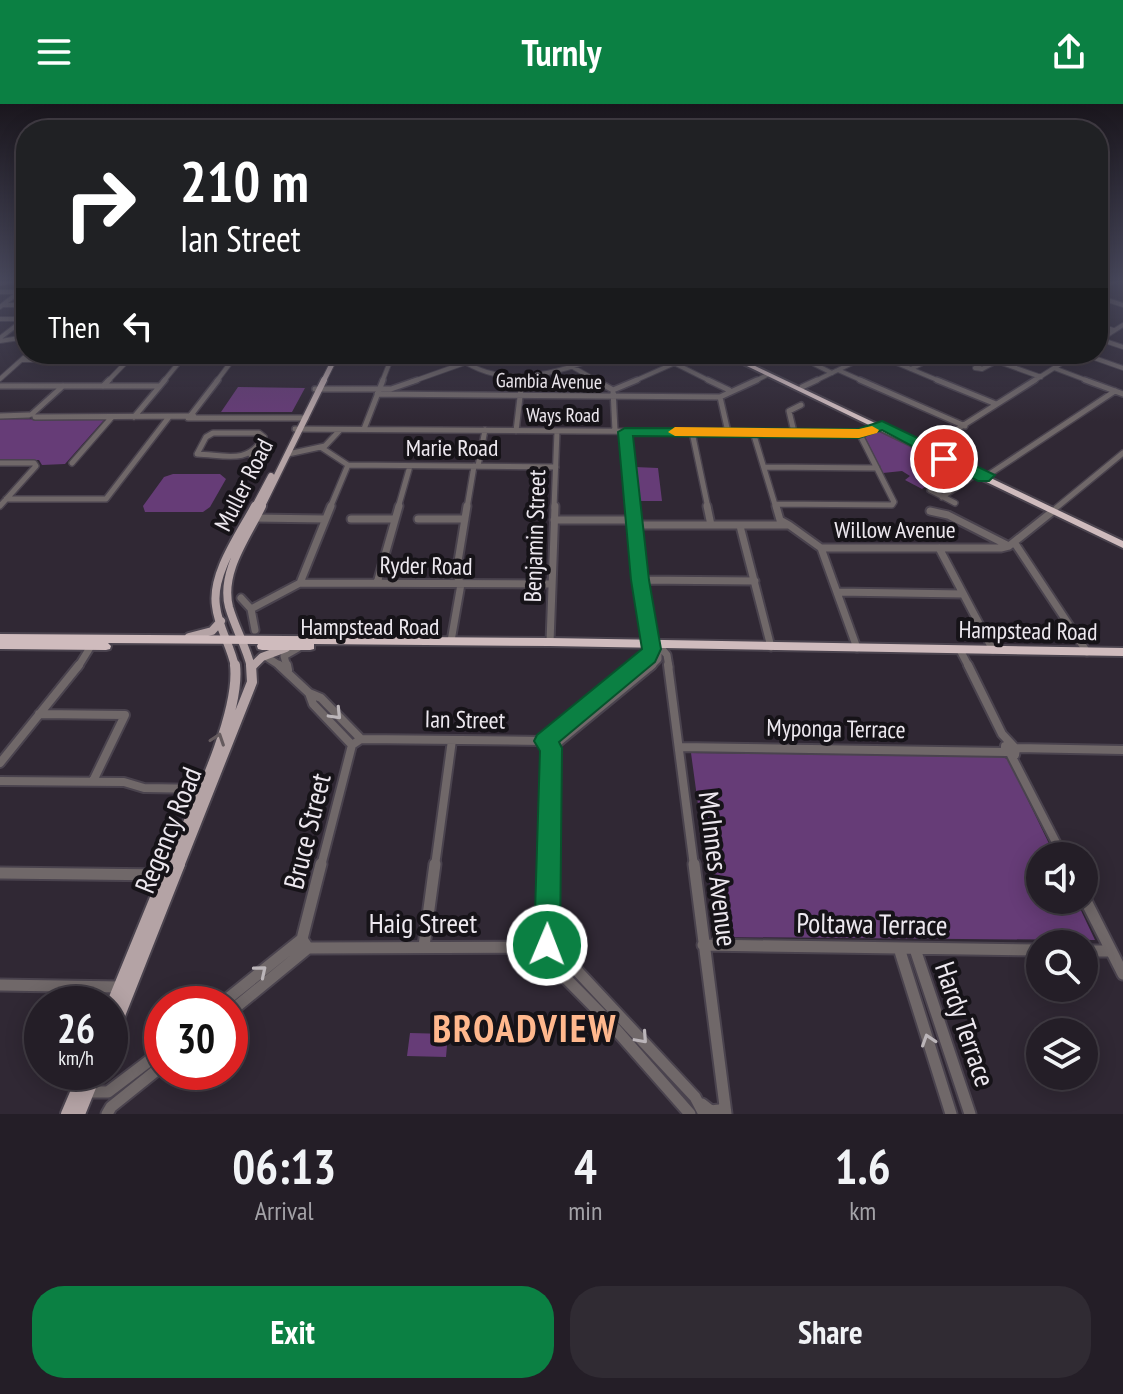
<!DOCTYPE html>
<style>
body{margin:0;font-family:"PT Sans Narrow",sans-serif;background:#302b33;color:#f1f3f6;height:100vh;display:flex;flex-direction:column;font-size:30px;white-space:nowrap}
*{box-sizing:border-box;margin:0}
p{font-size:26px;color:#a3a2a7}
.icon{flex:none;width:44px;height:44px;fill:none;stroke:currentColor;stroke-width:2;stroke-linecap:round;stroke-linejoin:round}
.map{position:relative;height:1010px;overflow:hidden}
.details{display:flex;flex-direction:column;background:#241e27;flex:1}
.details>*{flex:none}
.guide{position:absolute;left:16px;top:16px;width:1092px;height:244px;border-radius:32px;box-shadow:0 4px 20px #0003,0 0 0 2px #413c44;background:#202124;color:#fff;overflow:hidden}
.controls{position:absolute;left:1026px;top:738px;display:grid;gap:16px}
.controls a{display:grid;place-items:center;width:72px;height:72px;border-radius:50%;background:#241e27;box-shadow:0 4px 20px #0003,0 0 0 2px #413c44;font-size:40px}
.speed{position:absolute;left:24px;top:882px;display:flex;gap:16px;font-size:40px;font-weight:700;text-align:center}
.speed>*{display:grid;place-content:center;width:104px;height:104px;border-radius:50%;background:#241e27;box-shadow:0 4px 20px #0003,0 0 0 2px #413c44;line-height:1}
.speed small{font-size:20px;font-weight:400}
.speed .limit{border:12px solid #d22;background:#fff;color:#111}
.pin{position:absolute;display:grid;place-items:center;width:68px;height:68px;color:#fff;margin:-34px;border:4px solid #fff;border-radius:50%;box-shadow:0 2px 8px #0007}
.me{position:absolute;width:88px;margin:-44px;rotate:1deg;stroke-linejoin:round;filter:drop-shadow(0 0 6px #0008)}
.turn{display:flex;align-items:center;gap:28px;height:168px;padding:0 32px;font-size:36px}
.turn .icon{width:104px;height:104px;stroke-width:2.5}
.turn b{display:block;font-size:56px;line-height:68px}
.then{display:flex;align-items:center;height:76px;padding:0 32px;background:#0003;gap:16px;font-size:30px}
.eta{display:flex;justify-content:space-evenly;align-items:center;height:136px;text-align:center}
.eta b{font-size:48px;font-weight:600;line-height:56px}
.cta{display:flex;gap:16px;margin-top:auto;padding:16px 32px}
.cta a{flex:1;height:92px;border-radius:32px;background:#0b8043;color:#fff;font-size:32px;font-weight:600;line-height:92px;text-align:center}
.cta a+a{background:#302b33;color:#f1f3f6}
header{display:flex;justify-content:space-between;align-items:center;height:104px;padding:0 32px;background:#0b8043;color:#fff;font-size:36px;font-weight:600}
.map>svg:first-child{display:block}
</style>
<header><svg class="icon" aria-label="menu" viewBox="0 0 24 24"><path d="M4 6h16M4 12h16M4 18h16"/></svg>Turnly<svg class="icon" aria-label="share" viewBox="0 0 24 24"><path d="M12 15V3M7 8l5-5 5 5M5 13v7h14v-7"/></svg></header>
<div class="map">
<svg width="1123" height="1010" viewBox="0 0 1123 1010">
<rect width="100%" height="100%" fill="#302834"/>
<path fill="#663c77" d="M238,283L305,284L292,308H221Z
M0,315L104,316L65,360L42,361L39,356H0Z
M876,327L883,329L955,363L922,385L905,376L910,372L902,367L883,369L864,331Z
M635,363L658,364L662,397H638Z
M173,370H220L226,375L210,403L203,408H145L143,402L164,373Z
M691,649L998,652L1008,655L1055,752H1040V796H1076L1095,836L716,833Z
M410,929L448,930L446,953L407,952Z"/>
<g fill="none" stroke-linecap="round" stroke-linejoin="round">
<g stroke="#4a434e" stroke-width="6">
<path id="minor-far4" d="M0,179L20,176
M1098,185L1116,176
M0,188H19L0,203
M1098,193L1123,201
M4,201H26
M0,215H16
M1098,221L1113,226
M0,234L26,214
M1102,236L1123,243
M0,237L26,233
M1098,237L1123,221
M454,250C500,289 557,269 608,250
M550,250L599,278
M656,250L712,278
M875,250L942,278
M977,250L1041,273
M1046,250L1065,257
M1083,250L1123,264
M990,255L975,264L982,265L997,257
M22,256H128
M814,260L832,269
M1054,264L1091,278
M911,265L940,250
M838,266L865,278
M0,275L28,250
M107,278L134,250
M163,278L186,250
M216,278L237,250
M382,278L393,250
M411,278L490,250
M521,278L522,273
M632,278L675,259
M753,278L767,271
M813,278L871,250
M1032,278L1076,250"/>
</g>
<g stroke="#4a434e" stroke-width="8">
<path id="minor-far3" d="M595,276L613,286L615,327
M708,276L729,286
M860,276L965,322
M937,276L996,300
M1085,276L1123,290
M0,282H159
M103,282L109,276
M802,283L817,276
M315,285H391L417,276
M613,286L637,276
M377,290L720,293
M32,310L63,282
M191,311L218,276
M193,311L195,314H188Z
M0,312L29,311
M35,313L189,312
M134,313L165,276
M195,314H306
M295,325L859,329L878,323
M364,325L383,276
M516,327L522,276
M625,328L633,404
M692,328L708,404
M728,328L720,293L757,276
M753,328L776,404
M794,328L789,307L801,301
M213,329H259L264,333C248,361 225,351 197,350L206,333Z
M929,343L1035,276
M322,344L348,361L330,404
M251,350L254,363
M288,350L325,342L340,326
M0,359H34L36,362L0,402
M72,359L112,313
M348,361L556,363
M478,362L485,326
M764,363L877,364
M988,371L1115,287
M930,386L955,399
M942,393L976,370
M6,395H106L169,313
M775,400L892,401L894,398L859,329
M398,404L410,362
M467,404L474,362
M554,404L557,327
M1056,404L1123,349"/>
</g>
<g stroke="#4a434e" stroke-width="11">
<path id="minor-far2" d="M633,402L650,540
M707,402L711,421
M776,402L780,416L789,421
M930,407L948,411L1009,442
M255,414L324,415
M351,415H395
M418,415H465
M554,416H634
M635,421H789L821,444H1001L1009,442L1053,407
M740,422L771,543
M1014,438L1087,548
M821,444L857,544
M939,444L993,546
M640,476L755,477
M300,479L552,480
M377,479L399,402
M838,488L963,490
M241,494L251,505L255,526
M251,505L300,479L331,402
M451,537L461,480L456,470L467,402
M550,538L555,402
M662,545L667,551L669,563
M960,546L969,563
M265,552L282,563
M78,563L91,542
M287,563L284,552L298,544
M635,563L648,552L651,545
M650,563L658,555V545"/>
</g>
<g stroke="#4a434e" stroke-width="12">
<path id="minor-far1" d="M279,561L309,589L321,594L361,635L545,637L637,561
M287,561L288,566
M668,561L694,762
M968,561L1002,630L1016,645L1015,651L1005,646V642L1010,641
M309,589L313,600L352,641
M39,610L125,611L93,677
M545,637L551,644L549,762
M679,643L1006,648
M551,644L652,561
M1014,644L1123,646
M1011,651L1063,752
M0,659L79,561
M0,677L124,678L144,684L205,685
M321,762L352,641L361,635
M435,762L452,636"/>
</g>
<g stroke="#4a434e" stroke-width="15">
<path id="minor" d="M694,760L726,1010
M0,769L166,771
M1084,793L1123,870
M302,835L308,844L555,843L695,993L704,1010
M302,835L321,760
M547,841L549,760
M703,841L1040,846
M424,842L435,760
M899,844L951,1010
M537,845L611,920L690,1010
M915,845L970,1010
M1084,847H1111
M0,881L120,883
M221,900L302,835
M230,908L308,844
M88,988H108L162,947
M702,1000L711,1007L719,1006
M107,1010L111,1003L162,962"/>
</g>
<g stroke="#4a434e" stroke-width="7">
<path id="major-far4" d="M323,278L337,250"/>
</g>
<g stroke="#4a434e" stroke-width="9">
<path id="major-far3" d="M254,404L271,372
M261,404L324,276"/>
</g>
<g stroke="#4a434e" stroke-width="12">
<path id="major-far2" d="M189,533L212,527L221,517
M253,562L262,553L286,544
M235,563C231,542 218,523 216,502C211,470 240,430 255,402
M251,563C246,542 235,524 229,503C220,468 247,433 262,402"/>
</g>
<g stroke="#4a434e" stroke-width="14">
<path id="major-far1" d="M169,762C190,713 241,612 235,561
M179,762L252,578L251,561"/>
</g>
<g stroke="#4a434e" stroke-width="16">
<path id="major" d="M110,906L170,760
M110,934L179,760
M67,1010L85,968
M79,1010L96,968"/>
</g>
<g stroke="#4a434e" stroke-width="4">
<path id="highway" d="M722,250H730L1123,437V444Z
M0,530L550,534L1123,544V552L550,542L314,540V545L310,546H262L258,545L257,542L258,540L108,539L111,542L110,545L106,546L0,545Z"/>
</g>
<use href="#minor-far4" stroke="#706869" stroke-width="4"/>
<use href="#minor-far3" stroke="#706869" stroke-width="5"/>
<use href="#minor-far2" stroke="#706869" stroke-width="7"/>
<use href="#minor-far1" stroke="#706869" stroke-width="8"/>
<use href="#minor" stroke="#706869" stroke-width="11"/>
<use href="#major-far4" stroke="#b4a3a5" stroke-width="5"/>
<use href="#major-far3" stroke="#b4a3a5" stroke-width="6"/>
<use href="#major-far2" stroke="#b4a3a5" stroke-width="8"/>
<use href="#major-far1" stroke="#b4a3a5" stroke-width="10"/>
<use href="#major" stroke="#b4a3a5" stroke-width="12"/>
<use href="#highway" fill="#cfbbbd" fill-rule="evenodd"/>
</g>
<defs><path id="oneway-chevron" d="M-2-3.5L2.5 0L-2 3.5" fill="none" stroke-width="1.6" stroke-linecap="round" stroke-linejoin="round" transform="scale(2)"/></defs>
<g stroke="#bbb5b9">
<use href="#oneway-chevron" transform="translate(336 610) rotate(46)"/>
<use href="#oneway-chevron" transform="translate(261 867) rotate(-40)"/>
<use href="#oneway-chevron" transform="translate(642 934) rotate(48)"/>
<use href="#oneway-chevron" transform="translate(928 936) rotate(-108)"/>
</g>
<use stroke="#655b5e" href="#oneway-chevron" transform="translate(218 635) rotate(-71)"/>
<linearGradient id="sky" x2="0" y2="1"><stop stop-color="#1a161d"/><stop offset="0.56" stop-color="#48485c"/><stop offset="1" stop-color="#48485c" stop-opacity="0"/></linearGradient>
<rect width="1123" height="317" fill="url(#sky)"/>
<path fill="#0b8043" stroke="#07532c" stroke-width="2" d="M882,317L995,371L989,377H978L882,326L859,334L633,332L649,476L661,545L655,558L559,638L562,644L560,841L557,850L547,854L538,850L534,841L540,647L534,637L537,631L642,545L631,476L618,328L625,324L858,325Z"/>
<path fill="#f59e0b" d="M872,322L879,326L877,329L859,334L675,332L668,328L675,323L859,325Z"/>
<g text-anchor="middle" stroke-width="8" stroke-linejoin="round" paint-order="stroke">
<g font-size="20" fill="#ede8ef" stroke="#161318">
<text transform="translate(549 277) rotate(1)" y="7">Gambia Avenue</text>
<text x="563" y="318">Ways Road</text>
</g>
<g font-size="24" fill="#ede8ef" stroke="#161318">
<text x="452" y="352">Marie Road</text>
<text transform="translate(244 381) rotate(-63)" y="8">Muller Road</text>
<text x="895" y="434">Willow Avenue</text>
<text transform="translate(535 432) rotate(-88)" y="8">Benjamin Street</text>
<text transform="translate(426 462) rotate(1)" y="8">Ryder Road</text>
<text x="370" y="531">Hampstead Road</text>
<text transform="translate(1028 527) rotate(1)" y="8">Hampstead Road</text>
<text transform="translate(465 616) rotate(1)" y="8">Ian Street</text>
<text transform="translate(836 625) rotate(1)" y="8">Myponga Terrace</text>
</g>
<g font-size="28" fill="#ede8ef" stroke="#161318">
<text transform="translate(168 726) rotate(-68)" y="10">Regency Road</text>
<text transform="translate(307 727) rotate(-76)" y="10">Bruce Street</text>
<text transform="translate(718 765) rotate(83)" y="10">McInnes Avenue</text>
<text x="423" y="829">Haig Street</text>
<text transform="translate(872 820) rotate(1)" y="10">Poltawa Terrace</text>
<text transform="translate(965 920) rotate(71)" y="10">Hardy Terrace</text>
</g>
<g font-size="38" font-weight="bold" letter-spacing="2" fill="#ffb88d" stroke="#161318">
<text x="525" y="938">BROADVIEW</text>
</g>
</g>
</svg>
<div class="controls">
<a><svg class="icon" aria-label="sound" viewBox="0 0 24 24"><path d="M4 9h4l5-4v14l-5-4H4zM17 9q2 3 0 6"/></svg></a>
<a><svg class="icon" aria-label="search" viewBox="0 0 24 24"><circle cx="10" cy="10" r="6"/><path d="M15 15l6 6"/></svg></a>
<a><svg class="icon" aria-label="layers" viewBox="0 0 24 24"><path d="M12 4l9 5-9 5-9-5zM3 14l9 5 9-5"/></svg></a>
</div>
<div class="speed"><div>26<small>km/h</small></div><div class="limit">30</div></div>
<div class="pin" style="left:944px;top:355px;background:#d93025"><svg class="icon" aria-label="arrive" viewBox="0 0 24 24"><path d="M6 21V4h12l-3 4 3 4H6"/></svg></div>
<svg class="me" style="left:547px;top:841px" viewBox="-20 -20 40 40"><circle r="17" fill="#0b8043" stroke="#fff" stroke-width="3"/><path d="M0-11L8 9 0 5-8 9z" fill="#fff"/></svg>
<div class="guide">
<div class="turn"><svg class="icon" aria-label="right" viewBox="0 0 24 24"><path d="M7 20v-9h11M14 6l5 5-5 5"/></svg><div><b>210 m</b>Ian Street</div></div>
<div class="then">Then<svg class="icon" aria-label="left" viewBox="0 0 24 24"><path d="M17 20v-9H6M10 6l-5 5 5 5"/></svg></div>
</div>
</div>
<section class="details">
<div class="eta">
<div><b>06:13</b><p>Arrival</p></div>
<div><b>4</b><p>min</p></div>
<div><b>1.6</b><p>km</p></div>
</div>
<div class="cta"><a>Exit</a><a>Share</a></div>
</section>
